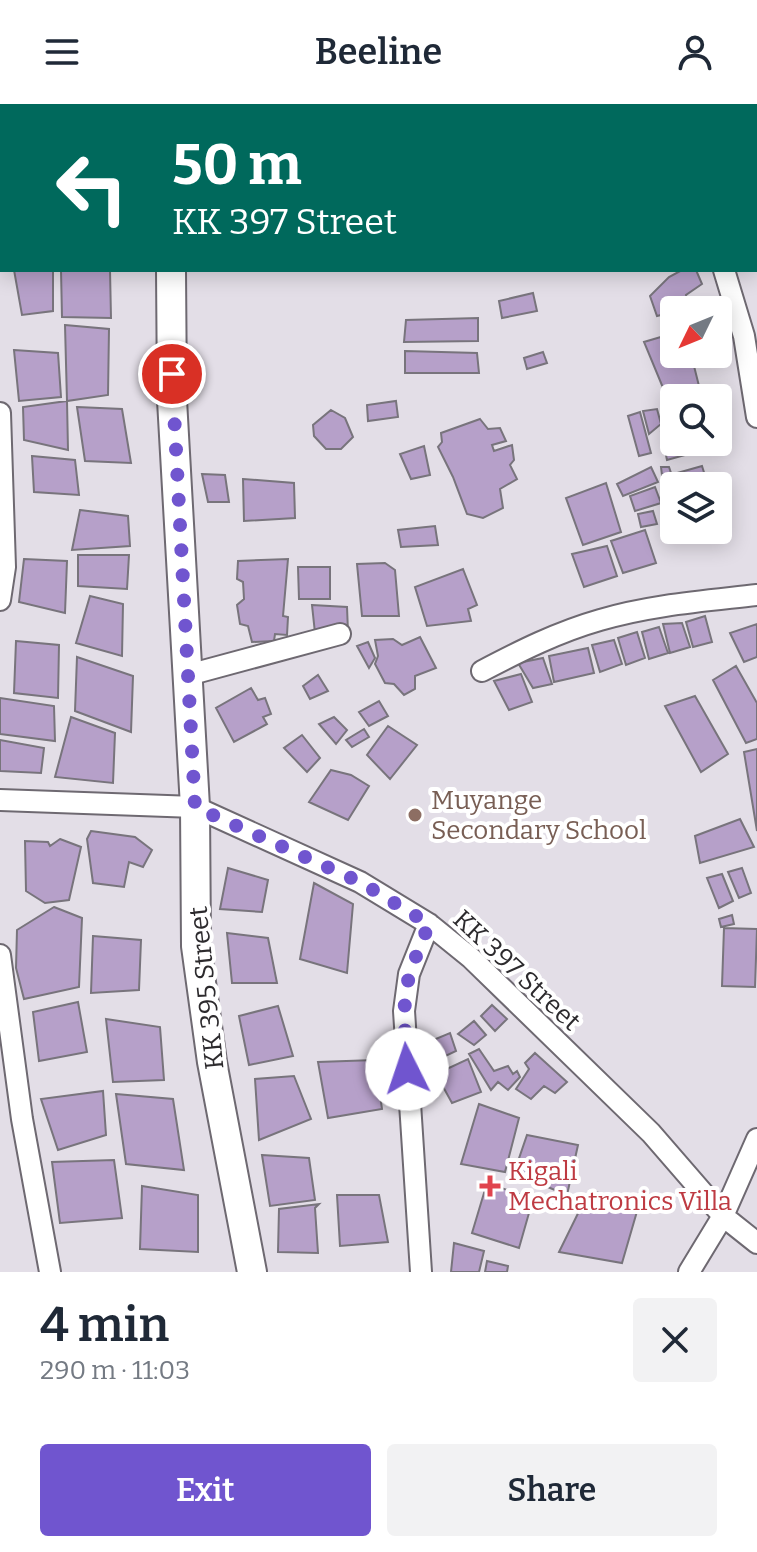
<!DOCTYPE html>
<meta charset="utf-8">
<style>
body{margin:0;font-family:Bitter,serif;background:#f2f2f3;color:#1f2937;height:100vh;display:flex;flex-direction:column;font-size:30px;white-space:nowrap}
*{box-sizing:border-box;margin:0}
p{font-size:26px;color:#747a83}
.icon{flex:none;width:44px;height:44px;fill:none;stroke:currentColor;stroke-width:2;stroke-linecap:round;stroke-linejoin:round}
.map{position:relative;height:1168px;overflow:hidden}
.sheet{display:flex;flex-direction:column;background:#fff;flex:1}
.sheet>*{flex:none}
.banner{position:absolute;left:0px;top:0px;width:758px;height:168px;box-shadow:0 4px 20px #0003;background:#00695c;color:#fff;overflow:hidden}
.needle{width:52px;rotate:227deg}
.controls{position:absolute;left:660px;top:192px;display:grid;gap:16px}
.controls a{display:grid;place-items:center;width:72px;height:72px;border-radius:8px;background:#fff;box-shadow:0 4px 20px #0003;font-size:40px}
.pin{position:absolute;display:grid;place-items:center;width:68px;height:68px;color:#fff;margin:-34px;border:4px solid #fff;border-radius:50%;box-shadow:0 2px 8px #0007}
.me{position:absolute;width:88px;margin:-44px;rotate:356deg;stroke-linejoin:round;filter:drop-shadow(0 0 6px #0008)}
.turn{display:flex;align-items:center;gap:28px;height:168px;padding:0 40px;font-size:36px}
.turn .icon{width:104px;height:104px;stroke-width:2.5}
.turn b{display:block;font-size:56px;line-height:68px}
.round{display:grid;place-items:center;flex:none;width:84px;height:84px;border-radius:8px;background:#f2f2f3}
.summary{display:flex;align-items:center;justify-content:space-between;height:136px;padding:0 40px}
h1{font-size:48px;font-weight:600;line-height:60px}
.button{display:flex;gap:16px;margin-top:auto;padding:16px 40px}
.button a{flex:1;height:92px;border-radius:8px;background:#7055cf;color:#fff;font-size:32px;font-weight:600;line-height:92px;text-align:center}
.button a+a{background:#f2f2f3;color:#1f2937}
header{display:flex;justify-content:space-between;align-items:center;height:104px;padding:0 40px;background:#fff;font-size:36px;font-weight:600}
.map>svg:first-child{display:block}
</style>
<header><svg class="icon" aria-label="menu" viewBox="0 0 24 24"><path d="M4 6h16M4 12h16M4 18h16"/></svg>Beeline<svg class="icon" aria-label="person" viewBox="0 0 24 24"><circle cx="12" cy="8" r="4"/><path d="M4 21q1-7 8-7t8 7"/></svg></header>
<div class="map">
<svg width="757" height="1168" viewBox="0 0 757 1168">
<rect width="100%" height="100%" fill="#e3dee7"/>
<path fill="#b6a0c9" stroke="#78747c" stroke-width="2" d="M63,0H120V2H64Z
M206,0H314L315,2H205Z
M576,0H620L621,2H576Z
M682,0H735V2H683Z
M14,166H53V207L22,211Z
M61,166H110L111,214L62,213Z
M682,166H696L702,180L686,191L689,204L657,212L650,192L669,173Z
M533,189L537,207L502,214L499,197Z
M478,214V237L404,238L406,216Z
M65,221L109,225L108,291L67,297Z
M674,229V250H691L699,282L666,291L644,238Z
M14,246L58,249L61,293L19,297Z
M405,247L477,249L479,269H405Z
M543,248L547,259L527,265L524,254Z
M67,297L68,346L24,336L23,303Z
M396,297L398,313L368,317L367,301Z
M77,303L122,305L131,359L85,357Z
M674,303V338H709L710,344L667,356L661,328L666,325L663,317L668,313V305Z
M657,305L661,320L649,330L643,307Z
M331,306L345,314L353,333L341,345H326L314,332L313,321Z
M640,308L651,349L639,352L628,312Z
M480,315L488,325L500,324L506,337L492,341L494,347L512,341L514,356L510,361L517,375L500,385L503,404L483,414L467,410L453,373L438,343L442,338L441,329Z
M424,342L430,371L411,375L400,350Z
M32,352L75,356L79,391L34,388Z
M702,362L707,378L692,382H674V387L665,389L663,373Z
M651,363L658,378L623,392L617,380Z
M661,363H669L671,369L662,371Z
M202,370L225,371L229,398H208Z
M243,375L294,379L295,414L244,417Z
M606,379L621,428L583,441L566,394Z
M655,383L661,399L635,407L630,392Z
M674,389V401L670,402L667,391Z
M80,406L128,412L130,442L72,446Z
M653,407L657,420L641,423L638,410Z
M435,422L438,441L401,443L398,426Z
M645,426L656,459L623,469L611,437Z
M607,442L617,472L584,483L572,450Z
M78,451H129L127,485L78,482Z
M24,455L67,457L65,509L19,498Z
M288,455L283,512L288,513L287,531L275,530L274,537L252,538L248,522L240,520L237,501L244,495L243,478L237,475L238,457Z
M385,459L395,466L399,512H362L357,460Z
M298,463H330V495H299Z
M463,465L477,501L468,505L471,517L427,522L415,483Z
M90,492L123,500L122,552L76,539Z
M312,501L347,503L348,528L315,529Z
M705,512L712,538L693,543L686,518Z
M682,519L690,543L670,549L663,520Z
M757,520V553L744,558L730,529Z
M659,523L668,549L649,555L642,528Z
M637,528L645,554L626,561L618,534Z
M420,533L436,564L415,572V585L404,591L394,580L385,579L375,560L378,552L375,536L393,535L402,541Z
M614,536L622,560L600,568L592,541Z
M16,537L59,541L58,594L14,589Z
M368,538L375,554L369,564L357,542Z
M588,544L594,569L554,578L549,552Z
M77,553L133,572L131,628L75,607Z
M543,554L552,580L533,584L518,559Z
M736,562L757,599V635L746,639L713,576Z
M521,570L532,598L509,606L494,577Z
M318,571L328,587L310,595L303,582Z
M251,584L258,596L265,594L271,610L263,613L267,620L234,638L216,604Z
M695,592L728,650L701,668L665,602Z
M0,594L54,602L55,637L0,630Z
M379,597L388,612L369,622L359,608Z
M71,613L115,629L113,679L55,673Z
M334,613L347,626L336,640L319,620Z
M388,622L417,641L390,675L367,651Z
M364,625L369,633L352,643L346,636Z
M302,631L320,654L307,668L284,644Z
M0,636L44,644L41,669L0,667Z
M757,645V727L744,648Z
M331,666L351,671L369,682L348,716L309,698Z
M740,715L754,743L700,759L695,732Z
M91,727L135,733L152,746L143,763L129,758L124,783L93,779L87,735Z
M60,735L81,743L69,796L45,799L26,787L25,737L48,738L50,742Z
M228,764L268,776L262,808L220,805Z
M742,764L751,789L739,794L728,768Z
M722,770L733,797L719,804L707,774Z
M314,779L353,800L347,869L300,855Z
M54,803L82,814L79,883L24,895L16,864L17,826Z
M732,811L734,820L721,823L719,815Z
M724,824L757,825L755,883L722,882Z
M227,829L268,834L277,879H232Z
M93,832L141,836L139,886L91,889Z
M78,898L87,948L39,957L33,908Z
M492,901L507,915L495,927L481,912Z
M278,902L293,952L249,961L239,912Z
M106,915L160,923L164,976L113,978Z
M474,917L486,931L474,941L458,930Z
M450,929L456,947L435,957L426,939Z
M479,945L494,967L508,962L513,970L517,967L520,973L508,986L498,978L491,986L469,950Z
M535,949L567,978L555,989L544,982L531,995L516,985L529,965L525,959Z
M468,955L481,988L452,999L436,970Z
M375,956L382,1005L328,1014L318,958Z
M294,972L311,1015L259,1036L255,975Z
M103,987L106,1031L58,1046L41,995Z
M116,990L173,995L184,1066L126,1060Z
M479,1000L519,1014L505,1068L461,1060Z
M527,1031L578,1041L567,1091L514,1069Z
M262,1051L309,1054L315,1096L270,1102Z
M114,1056L122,1114L60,1119L52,1058Z
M487,1079L533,1095L519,1144L472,1129Z
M142,1082L198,1091V1148L140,1145Z
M589,1087L640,1097L622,1159L559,1148Z
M337,1091H379L388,1138L340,1142Z
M319,1100L315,1104L318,1149L278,1148L279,1105Z
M454,1139L484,1147L479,1168H451Z
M487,1157L508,1162L507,1168H485Z"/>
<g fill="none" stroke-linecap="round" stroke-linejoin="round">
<g stroke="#6e6971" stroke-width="24">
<path id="street" d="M675,0V2
M724,166L744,232L757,313
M0,309L5,463L0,496
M482,567C520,547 558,528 600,516C650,501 705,497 757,491
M188,571L340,530
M0,696L195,703L360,778L429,820L471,854L651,1029L723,1112L757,1139
M0,851L22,1015L50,1168
M421,1168L404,907L409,870L429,820
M689,1168L723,1112L757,1035"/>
</g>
<g stroke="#6e6971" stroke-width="32">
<path id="secondary" d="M170,0V2
M171,166L172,296L195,703L196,842L212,958L252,1168"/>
</g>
<use href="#street" stroke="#fff" stroke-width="20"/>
<use href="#secondary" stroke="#fff" stroke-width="28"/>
</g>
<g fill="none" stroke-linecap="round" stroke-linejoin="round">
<path stroke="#7055cf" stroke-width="14" stroke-dasharray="0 25.2" d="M172,270L195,703L360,778L429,820L409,870L404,907L407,965"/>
</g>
<circle fill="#8d6e63" stroke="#fff" stroke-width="3" cx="415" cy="711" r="8"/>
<path fill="#e0444e" stroke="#fff" stroke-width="3" d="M486 1070h8v8h8v8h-8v8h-8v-8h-8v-8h8z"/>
<g text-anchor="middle" stroke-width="8" stroke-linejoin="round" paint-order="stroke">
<g font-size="26" fill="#785e54" stroke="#fff" text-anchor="start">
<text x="431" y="705">Muyange<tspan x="431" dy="30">Secondary School</tspan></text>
</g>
<g font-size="26" fill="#2c2a2d" stroke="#fff">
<text transform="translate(517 866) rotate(43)" y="9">KK 397 Street</text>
<text transform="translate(206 884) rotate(-96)" y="9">KK 395 Street</text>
</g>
<g font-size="26" fill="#be3a42" stroke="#fff" text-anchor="start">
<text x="508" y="1076">Kigali<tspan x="508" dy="30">Mechatronics Villa</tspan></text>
</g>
</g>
</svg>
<div class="controls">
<a><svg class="needle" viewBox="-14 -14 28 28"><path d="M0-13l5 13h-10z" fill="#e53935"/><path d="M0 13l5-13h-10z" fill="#747a83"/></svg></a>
<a><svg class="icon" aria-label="search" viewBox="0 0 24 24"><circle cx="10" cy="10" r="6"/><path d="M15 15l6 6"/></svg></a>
<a><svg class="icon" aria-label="layers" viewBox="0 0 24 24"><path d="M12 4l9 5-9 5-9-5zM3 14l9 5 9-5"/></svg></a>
</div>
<div class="pin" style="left:172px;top:270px;background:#d93025"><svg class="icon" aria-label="arrive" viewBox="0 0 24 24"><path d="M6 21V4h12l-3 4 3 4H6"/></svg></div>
<svg class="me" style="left:407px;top:965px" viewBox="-20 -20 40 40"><circle r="19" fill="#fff"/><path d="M0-13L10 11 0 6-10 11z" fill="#7055cf"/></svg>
<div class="banner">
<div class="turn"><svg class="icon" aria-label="left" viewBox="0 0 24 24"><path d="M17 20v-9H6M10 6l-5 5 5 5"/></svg><div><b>50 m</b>KK 397 Street</div></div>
</div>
</div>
<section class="sheet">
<div class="summary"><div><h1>4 min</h1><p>290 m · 11:03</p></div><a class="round"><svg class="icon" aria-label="close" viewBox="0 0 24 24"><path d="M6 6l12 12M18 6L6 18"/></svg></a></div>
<div class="button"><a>Exit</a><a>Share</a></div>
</section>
